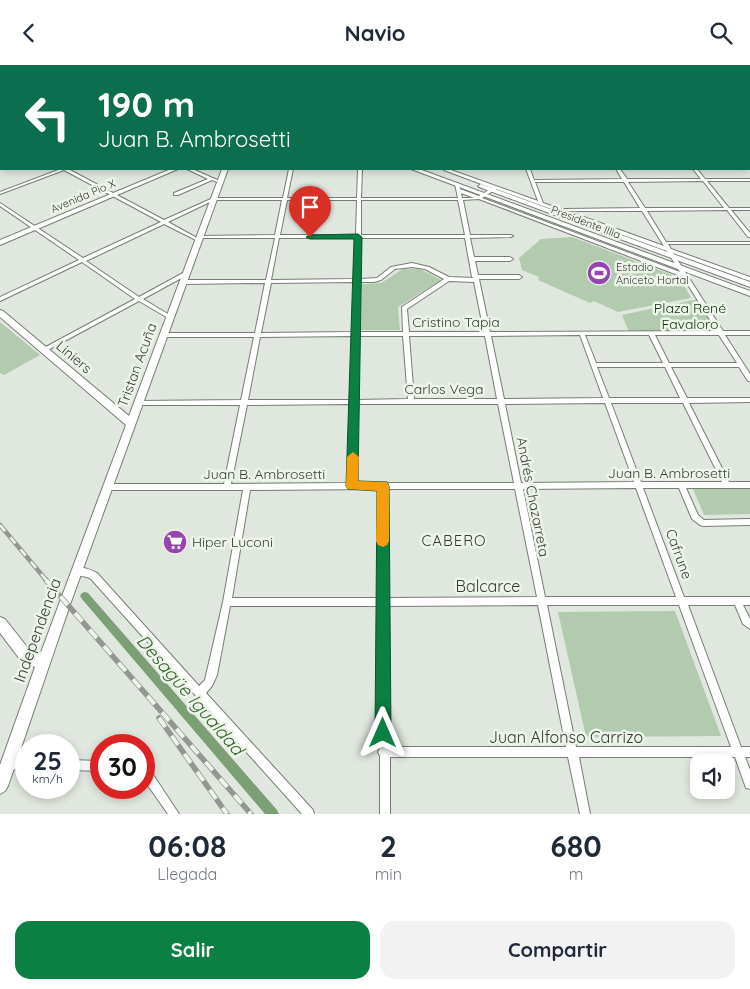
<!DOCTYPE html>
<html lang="es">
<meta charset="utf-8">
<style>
body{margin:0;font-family:Quicksand,sans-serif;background:#f2f2f3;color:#1f2937;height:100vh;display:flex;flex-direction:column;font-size:19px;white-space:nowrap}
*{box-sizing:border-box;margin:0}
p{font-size:16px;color:#747a83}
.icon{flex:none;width:28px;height:28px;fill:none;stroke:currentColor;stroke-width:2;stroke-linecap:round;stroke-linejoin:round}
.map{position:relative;height:749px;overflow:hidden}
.drawer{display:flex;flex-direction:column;background:#fff;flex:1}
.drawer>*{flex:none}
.guide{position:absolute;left:0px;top:0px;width:750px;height:105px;box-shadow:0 2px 8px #0003;background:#0b6e4f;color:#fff;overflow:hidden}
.buttons{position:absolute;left:690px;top:689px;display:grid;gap:10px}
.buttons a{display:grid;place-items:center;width:45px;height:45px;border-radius:10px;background:#fff;box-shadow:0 2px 8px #0003;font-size:25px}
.speed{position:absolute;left:15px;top:669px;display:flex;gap:10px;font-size:25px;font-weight:700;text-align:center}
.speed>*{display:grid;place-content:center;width:65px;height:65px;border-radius:50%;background:#fff;box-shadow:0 2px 8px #0003;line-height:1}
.speed small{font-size:12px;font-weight:400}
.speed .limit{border:8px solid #d22;background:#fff;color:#111}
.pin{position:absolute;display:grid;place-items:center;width:42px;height:42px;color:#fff;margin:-51px -21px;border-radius:50% 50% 50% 0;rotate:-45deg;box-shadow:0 0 5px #0007}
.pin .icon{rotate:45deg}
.me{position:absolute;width:55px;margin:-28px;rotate:0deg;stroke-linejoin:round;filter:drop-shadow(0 0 4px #0008)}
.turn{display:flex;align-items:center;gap:18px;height:105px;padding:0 15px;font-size:22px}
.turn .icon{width:65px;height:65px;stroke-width:2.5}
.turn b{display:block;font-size:35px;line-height:42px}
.eta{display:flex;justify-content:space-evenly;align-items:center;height:85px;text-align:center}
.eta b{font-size:30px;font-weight:800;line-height:35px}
.button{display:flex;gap:10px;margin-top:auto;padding:10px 15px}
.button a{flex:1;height:58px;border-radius:15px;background:#0b8043;color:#fff;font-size:20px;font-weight:800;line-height:58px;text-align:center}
.button a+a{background:#f2f2f3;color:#1f2937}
header{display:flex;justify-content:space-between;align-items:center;height:65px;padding:0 15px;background:#fff;font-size:22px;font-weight:800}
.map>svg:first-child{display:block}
</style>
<header><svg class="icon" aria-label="back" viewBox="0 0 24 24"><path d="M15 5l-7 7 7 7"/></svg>Navio<svg class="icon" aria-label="search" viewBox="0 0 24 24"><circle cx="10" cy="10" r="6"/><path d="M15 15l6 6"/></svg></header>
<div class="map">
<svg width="750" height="749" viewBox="0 0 750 749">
<rect width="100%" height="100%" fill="#e0e7de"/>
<path fill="#b2caad" d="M572,172L680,213L691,233L618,247L594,236L590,238L538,215L539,212L522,205L519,193L541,174Z
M403,204H420L441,215L398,242L400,265H361L362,219L381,218Z
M698,234L718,267H629L622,250Z
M0,257L40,290L4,310L0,308Z
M693,424H750V449L704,450Z
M675,546L721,671L586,672L558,547Z"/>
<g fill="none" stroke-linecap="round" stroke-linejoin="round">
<path fill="#7d9f75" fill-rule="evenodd" d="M85,527L88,528L277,745L279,749H265L82,534L80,531L82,528Z"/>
<g stroke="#767d74" stroke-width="2">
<path id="minor" d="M365,0H369L367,1H365Z
M428,0H432V1H429Z
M555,0H559L560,1H557Z
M0,5H1V7H0Z
M0,14H1V17H0Z
M749,15H750V17H749Z
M749,26H750V28H749Z
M0,27H1V29H0Z
M749,44H750V47H749Z
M749,52H750V54H749Z
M0,58H1V61H0Z
M0,67H1V69H0Z
M0,89H1V91H0Z
M749,89H750V91H749Z
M749,96H750V100H749Z
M61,104H68L164,155L213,133H283L289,104H293L287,133H357L358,104H362L361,133H458L455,119L457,118L459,119L460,124L479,131L492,123L444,105L443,104H448L538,136L526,104H530L534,115L622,114L616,104H620L627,114H701L693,104H697L705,114H750V116H707L729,143H750V145H731L750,168V172H748L727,145L647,146L666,177H750V179H668L671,184L750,212V216L673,188L723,266H750V270H725L750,309V316H748L739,302H671L687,333H750V337L689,338L729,417H750V423H686L698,450L704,455L750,454V460L703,461L700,460L692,454L679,423H643L684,532H750V540H743L750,554V564L743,559L735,540H688L741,682H750V692H745L750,705V724L746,723L735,692H579L590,749H580L568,692H390V749H380V691L378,687L380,683L379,541H230L217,610L212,621L206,628L313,745L314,749H302L91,514C85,510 80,512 74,510L73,507L74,504C83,501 89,504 97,508L199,621L205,615L223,537L243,425H107L104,424L103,422L104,420L107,419H224L240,340H138L135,338L138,336L241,335L254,272H163L160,270L163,268H255L265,218L183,219L180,217L183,215H266L275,173H198L200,175L198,176L164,159L86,196L139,232L183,208H187V210L143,234L173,252L170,254L168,253L139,236L46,286H42L41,285L42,284L135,234L82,197L0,236V232L79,195L0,141V138L83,193L161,157L64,105L0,129V127ZM703,116L724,143H645L628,117ZM535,117H624L640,143L565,144L563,145L543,138ZM496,124L667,186L680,207L482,133ZM461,128L474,133H462ZM479,134L683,212L717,266L490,267L479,214H519L522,212L519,210H478L475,196H510L513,194L510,192H474L470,173L511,172L513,171L511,170H470L463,135ZM214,135H282L275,170L199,171H197V173L168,157ZM287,135H357L356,170H280ZM361,135H458L465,170H361ZM567,146H642L664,181ZM279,173H356L355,214L271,215ZM361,173H465L472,212L474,213L449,212L429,202L412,198L391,202L377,213L360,214ZM412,202L425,204L444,214L402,242L403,267H359L360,217H374L381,215L395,204ZM449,216L474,217L484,267H409L407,244ZM355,217L353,267L261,268L271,218ZM580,270L603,333L504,334L491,271ZM585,270H649L663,298H596ZM655,270H719L737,298H669ZM353,271L351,335H248L260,272ZM359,271H403L408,334L357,335ZM409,271H485L497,334H414ZM597,302H665L680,333H609ZM605,338L634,417L521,418L505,339ZM611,338H683L722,417H641ZM351,339L348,418L231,419L247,340ZM357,339H498L514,418H356ZM636,423L676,532H545L523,424ZM379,424V533H232L250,425ZM387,424H515L537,532L388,533ZM538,540L566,682H390L388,541ZM547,540H679L731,682H576Z
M187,104H192L222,117L220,118L212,115L178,130H174V128L208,114Z
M8,694L26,695V705L8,704L4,703L3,699L4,695Z
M69,695L101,696V706L69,705Z
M144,701L148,702L179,749H168L144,715Z"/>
</g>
<g stroke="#767d74" stroke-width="2">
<path id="secondary" d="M749,20H750V22H749Z
M171,104H178L0,180V175Z
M222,104H228L71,537L8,721L5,726L0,729V700L35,602L22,597L0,568V552L5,554L31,587L40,590L126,360L0,252V245L3,246L129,351Z
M411,104H419L750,226V231Z
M481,119L750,217V222L479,122L478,121Z"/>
</g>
<use href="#minor" fill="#fff" fill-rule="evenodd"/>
<use href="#secondary" fill="#fff" fill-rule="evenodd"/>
<g stroke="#929791" stroke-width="4.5">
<path id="rail-far1" d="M0,460L47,516"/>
</g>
<g stroke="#929791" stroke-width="5.5">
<path id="rail" d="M46,515L251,749
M159,653L227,749"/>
</g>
<use href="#rail-far1" stroke="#edf5eb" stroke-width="2.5" stroke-dasharray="8" stroke-linecap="butt"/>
<use href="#rail" stroke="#edf5eb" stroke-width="4" stroke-dasharray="11" stroke-linecap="butt"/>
</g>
<path fill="#0b8043" stroke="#07532c" d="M358,169L362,172L358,416L387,417L389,421L391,668L389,674L383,676L377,674L375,668L377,426L348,424L346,421L354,174H310L306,172L310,170Z"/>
<path fill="#f59e0b" d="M353,387L359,392L358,416L387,417L389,421V476L387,480L383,482L378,480L376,476L377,426L348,424L346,421L347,392Z"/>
<defs>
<g id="stadium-disc" transform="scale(1.25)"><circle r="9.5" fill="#9744b2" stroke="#edf5eb"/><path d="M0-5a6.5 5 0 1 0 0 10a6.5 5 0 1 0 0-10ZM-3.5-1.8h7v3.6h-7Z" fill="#fff"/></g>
<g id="supermarket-disc" transform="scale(1.25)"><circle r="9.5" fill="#9744b2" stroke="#edf5eb"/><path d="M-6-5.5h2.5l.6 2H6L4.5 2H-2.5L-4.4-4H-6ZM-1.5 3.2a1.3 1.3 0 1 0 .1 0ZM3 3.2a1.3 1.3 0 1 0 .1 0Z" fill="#fff"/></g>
</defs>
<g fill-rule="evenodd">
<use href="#stadium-disc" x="599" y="208"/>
<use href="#supermarket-disc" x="175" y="477"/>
</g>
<g text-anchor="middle" stroke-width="5" stroke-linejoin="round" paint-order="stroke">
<g font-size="11" fill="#373a36" stroke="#edf5eb">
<text transform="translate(83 131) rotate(-23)" y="4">Avenida Pio X</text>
<text transform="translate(586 157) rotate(21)" y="4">Presidente Illia</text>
</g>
<g font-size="11" fill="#373a36" stroke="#edf5eb" text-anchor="start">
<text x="616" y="206">Estadio<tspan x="616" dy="13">Aniceto Hortal</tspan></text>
</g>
<g font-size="14" fill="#103206" stroke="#edf5eb">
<text x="690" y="248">Plaza René<tspan x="690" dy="16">Favaloro</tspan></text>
</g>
<g font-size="14" fill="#373a36" stroke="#edf5eb">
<text x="456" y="262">Cristino Tapia</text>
<text transform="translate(74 292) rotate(40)" y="5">Liniers</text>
<text transform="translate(137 300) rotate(-70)" y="5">Tristan Acuña</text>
<text x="444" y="329">Carlos Vega</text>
<text x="669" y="413">Juan B. Ambrosetti</text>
<text x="264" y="414">Juan B. Ambrosetti</text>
<text transform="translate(533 432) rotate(79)" y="5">Andrés Chazarreta</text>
<text transform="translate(679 489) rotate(70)" y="5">Cafrune</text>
</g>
<g font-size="14" fill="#373a36" stroke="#edf5eb" text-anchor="start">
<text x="192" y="482">Hiper Luconi</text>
</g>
<g font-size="15" letter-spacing="1" fill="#373a36" stroke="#edf5eb">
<text x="454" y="481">CABERO</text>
</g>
<g font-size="16" fill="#373a36" stroke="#edf5eb">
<text x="488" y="527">Balcarce</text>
<text transform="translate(37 565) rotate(-70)" y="6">Independencia</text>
<text x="566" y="678">Juan Alfonso Carrizo</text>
</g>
<g font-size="18" font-style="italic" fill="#36642b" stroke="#edf5eb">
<text transform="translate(190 630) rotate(49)" y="6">Desagüe Igualdad</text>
</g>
</g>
</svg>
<div class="buttons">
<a><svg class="icon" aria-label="sound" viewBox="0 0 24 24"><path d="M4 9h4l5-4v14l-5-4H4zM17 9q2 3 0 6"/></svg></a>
</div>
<div class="speed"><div>25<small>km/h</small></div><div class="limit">30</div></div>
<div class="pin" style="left:310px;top:172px;background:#d93025"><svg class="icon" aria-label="arrive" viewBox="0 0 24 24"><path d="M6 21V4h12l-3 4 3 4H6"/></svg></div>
<svg class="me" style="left:383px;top:668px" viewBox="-20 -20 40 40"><path d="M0-17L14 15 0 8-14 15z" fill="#0b8043" stroke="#fff" stroke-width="4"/></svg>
<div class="guide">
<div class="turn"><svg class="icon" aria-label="left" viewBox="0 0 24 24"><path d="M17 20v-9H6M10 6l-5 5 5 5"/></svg><div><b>190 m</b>Juan B. Ambrosetti</div></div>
</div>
</div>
<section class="drawer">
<div class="eta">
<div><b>06:08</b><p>Llegada</p></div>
<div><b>2</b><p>min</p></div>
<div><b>680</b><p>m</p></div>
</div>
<div class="button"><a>Salir</a><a>Compartir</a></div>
</section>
